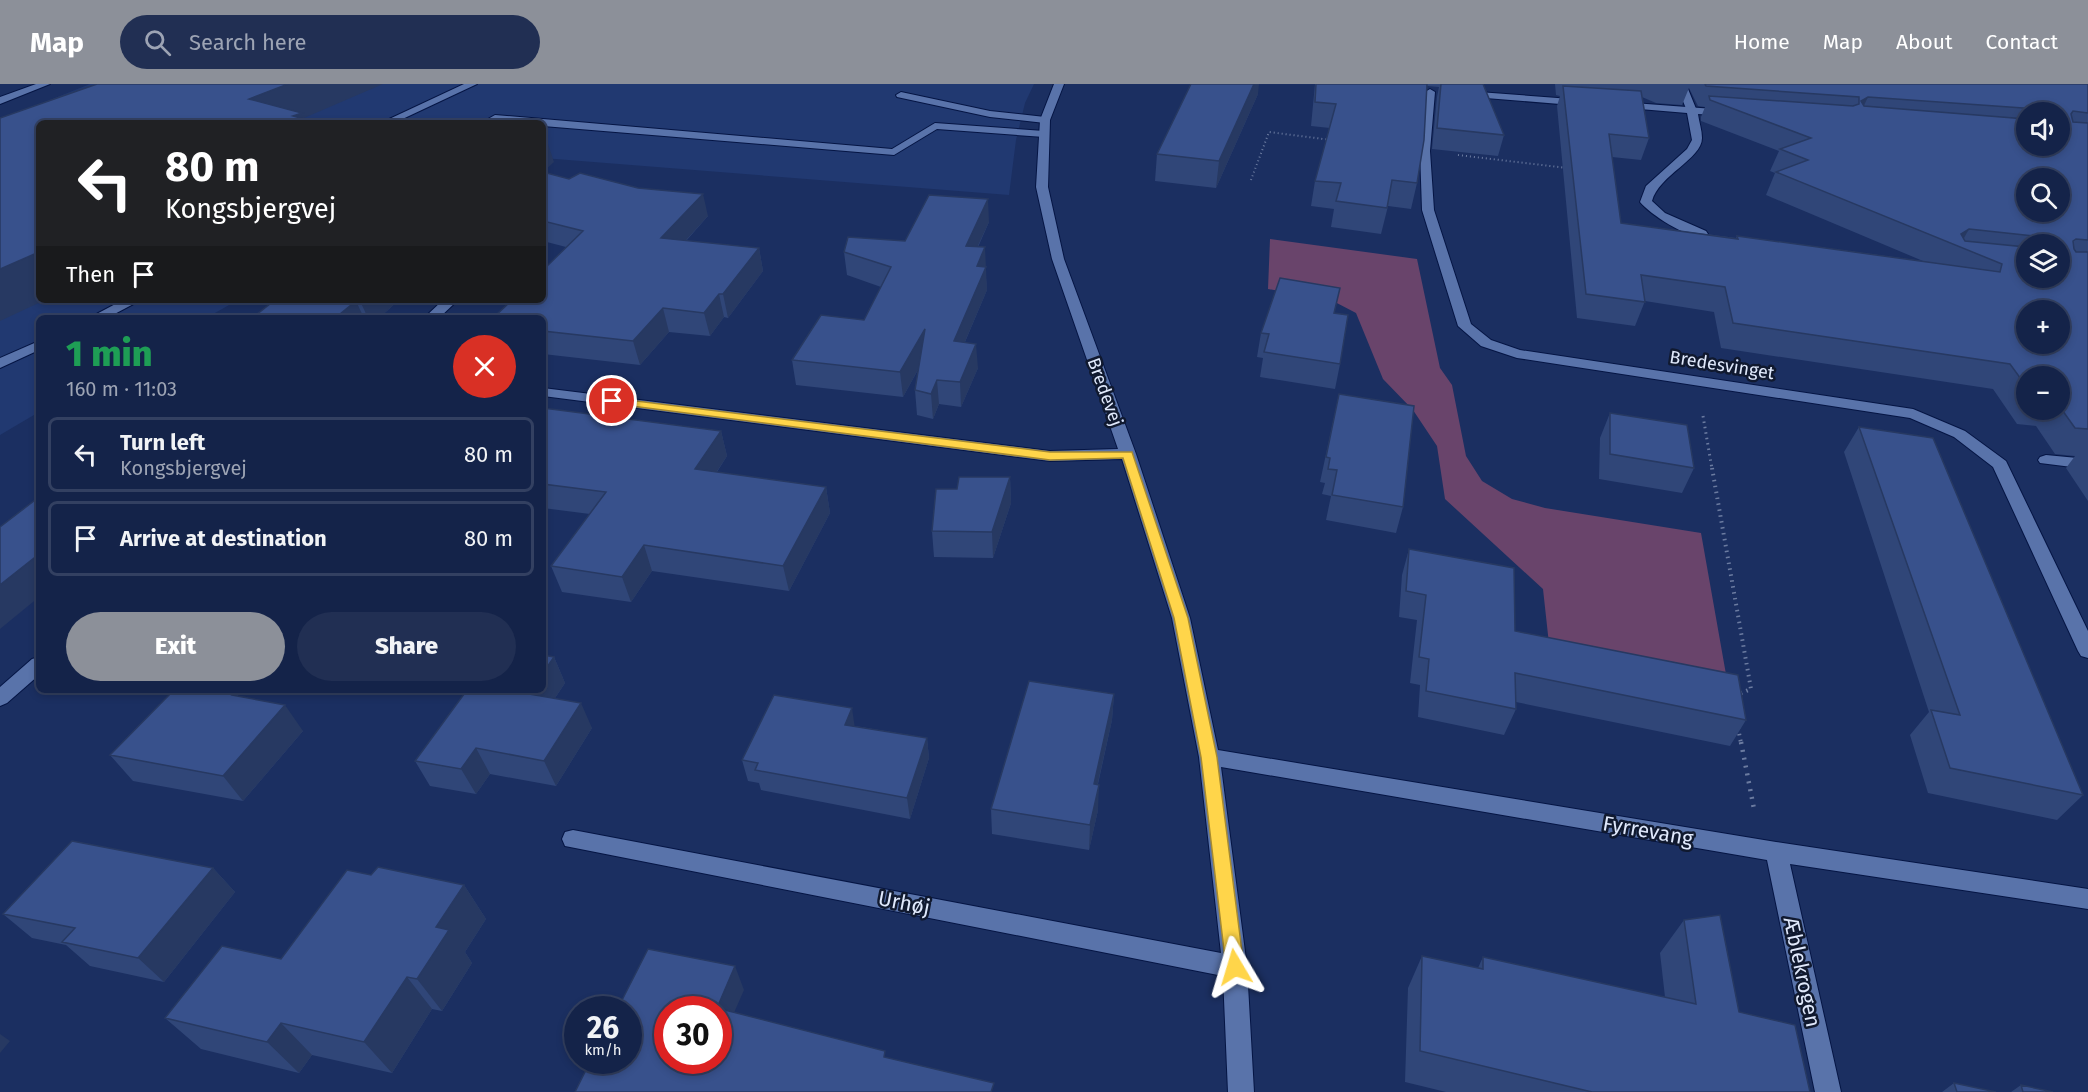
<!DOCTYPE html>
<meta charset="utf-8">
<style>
body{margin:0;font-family:"Fira Sans",sans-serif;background:#212f53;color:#f1f3f6;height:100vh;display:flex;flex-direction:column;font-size:22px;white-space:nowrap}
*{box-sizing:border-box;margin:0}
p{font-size:20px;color:#9da4b4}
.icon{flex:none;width:33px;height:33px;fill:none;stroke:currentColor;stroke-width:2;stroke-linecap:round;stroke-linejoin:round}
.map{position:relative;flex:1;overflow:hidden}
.drawer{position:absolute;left:36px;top:231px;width:510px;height:378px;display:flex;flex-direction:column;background:#142349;border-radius:9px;box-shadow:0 3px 9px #0003,0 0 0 2px #334061}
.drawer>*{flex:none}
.hud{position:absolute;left:36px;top:36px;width:510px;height:183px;border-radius:9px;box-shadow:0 3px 9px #0003,0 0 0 2px #334061;background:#202124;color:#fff;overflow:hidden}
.controls{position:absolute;left:2016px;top:18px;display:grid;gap:12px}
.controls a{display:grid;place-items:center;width:54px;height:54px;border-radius:50%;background:#142349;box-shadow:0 3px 9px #0003,0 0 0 2px #334061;font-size:30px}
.speed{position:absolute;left:564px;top:912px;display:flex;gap:12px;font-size:30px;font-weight:700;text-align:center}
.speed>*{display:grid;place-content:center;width:78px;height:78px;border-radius:50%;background:#142349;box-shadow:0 3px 9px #0003,0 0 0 2px #334061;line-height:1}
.speed small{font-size:15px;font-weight:400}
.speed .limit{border:9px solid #d22;background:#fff;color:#111}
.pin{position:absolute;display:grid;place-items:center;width:51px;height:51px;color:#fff;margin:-26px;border:3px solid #fff;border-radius:50%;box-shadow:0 2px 6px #0007}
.me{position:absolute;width:66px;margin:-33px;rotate:353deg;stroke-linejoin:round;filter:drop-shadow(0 0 4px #0008)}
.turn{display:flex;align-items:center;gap:21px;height:126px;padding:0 30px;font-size:27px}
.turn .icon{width:78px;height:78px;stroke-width:2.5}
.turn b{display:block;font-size:42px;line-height:51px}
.then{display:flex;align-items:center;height:57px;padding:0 30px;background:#0003;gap:12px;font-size:22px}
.round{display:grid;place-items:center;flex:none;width:63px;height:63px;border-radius:32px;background:#212f53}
.summary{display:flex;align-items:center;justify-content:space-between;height:102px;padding:0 30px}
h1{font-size:36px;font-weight:800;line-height:45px;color:#1e9e55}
.primary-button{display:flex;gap:12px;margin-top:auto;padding:12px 30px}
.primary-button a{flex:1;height:69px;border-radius:36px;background:#8c9099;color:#fff;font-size:24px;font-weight:800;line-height:69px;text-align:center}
.primary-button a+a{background:#212f53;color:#f1f3f6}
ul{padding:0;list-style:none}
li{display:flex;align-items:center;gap:18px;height:75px;margin:0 12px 9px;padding:0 18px;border:3px solid #334061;border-radius:9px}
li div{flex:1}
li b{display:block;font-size:22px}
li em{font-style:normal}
header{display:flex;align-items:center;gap:36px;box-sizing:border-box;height:84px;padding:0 30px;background:#8c9099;color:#fff}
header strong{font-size:28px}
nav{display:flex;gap:33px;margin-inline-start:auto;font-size:21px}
.search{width:420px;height:54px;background:#212f53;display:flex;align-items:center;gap:15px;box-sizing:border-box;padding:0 21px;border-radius:33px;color:#9da4b4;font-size:22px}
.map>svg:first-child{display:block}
</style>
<header>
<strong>Map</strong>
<div class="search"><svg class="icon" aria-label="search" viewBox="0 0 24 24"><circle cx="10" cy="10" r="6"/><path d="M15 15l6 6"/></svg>Search here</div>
<nav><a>Home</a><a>Map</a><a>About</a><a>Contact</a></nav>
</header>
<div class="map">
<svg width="2088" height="1008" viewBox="0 0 2088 1008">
<rect width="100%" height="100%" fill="#1b2f61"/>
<path fill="#213971" d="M90,0H1034L1025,19L1016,56L1009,111L543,74V39H39V216H238L206,234H39V328L0,351V36Z"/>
<path fill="#69446b" d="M1270,155L1417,175L1440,284L1452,301L1466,372L1482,397L1512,415L1545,424L1701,449L1727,596L1549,560L1543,505L1445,415L1437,362L1413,326L1383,295L1356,229L1333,217L1268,205Z"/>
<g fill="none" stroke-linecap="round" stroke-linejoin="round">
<g stroke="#051544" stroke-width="2">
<path id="service" d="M464,0H477L394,39L385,37Z
M1676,0H1686L1697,27L1696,29L1687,27Z
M901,8L990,27L1045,33L1050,36L1045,39L990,33L897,13L896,11Z
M495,31L892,65L935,39L1044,47L1049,50L1044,53L937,45L894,71L543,42V39H481Z
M123,216H141L107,234H89Z
M39,257V266L0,284V274Z"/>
</g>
<g stroke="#051544" stroke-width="2">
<path id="minor" d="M36,0H50L0,20V13Z
M1054,0H1064L1050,36L1048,103L1064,175L1136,370L1190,534L1218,666L1776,758L2088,805V825L1790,780L1841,1008H1815L1767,776L1221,683L1247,883L1254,1008H1228L1223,892L565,762L562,755L565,748L573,746L1221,869L1199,673L1172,534L1122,375L1050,377L543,312V304L1050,367L1118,365L1052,175L1036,103L1040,36Z
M1430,5L1435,8L1430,67L1434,126L1471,240L1491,256L1520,266L1913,325L1965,347L2006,377L2088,547V574L2081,572L2078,567L1993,383L1954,353L1910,334L1517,274L1481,262L1458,242L1422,126L1420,67L1425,8Z
M1465,7L1584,16L1589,19L1584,22L1461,12L1460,10Z
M1620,18L1727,26L1732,29L1727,32L1698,30C1699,38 1702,46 1702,54C1702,75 1659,91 1652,117L1665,129L1706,147L1708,150L1706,153C1689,156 1651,131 1640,118L1646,102L1687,65L1692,56L1687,29L1616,23V19Z
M443,216H458L439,234H424Z
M2046,371L2088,375V385L2040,379L2038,376L2040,373Z
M39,573V591L7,619L0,622V603L32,575Z"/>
</g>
<path stroke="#6b7ba0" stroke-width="2" stroke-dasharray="1 3" stroke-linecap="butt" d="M1458,71L1567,84
M1251,96L1269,48L1331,56"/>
<path stroke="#6b7ba0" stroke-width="3" stroke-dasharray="1.5 4" stroke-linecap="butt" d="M1703,332L1712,385"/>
<path stroke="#6b7ba0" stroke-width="4" stroke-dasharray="1.5 4.5" stroke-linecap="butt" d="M1712,384L1751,605L1739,610
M1738,644L1741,659"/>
<path stroke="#6b7ba0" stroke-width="4.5" stroke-dasharray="2 6" stroke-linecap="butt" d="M1741,658L1754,725"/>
<use href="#service" fill="#5973aa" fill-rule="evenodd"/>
<use href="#minor" fill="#5973aa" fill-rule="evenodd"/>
</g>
<path fill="#304678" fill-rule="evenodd" d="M1315,0H1483L1504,51L1498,72L1432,65L1437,13L1439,3L1427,2L1417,99L1411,125L1388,122L1381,150L1331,143L1334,125L1311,122L1315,97L1330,44L1311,42Z
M1555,0H2088V417L2066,384L2075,372L2055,370L2036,342L2017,340L1993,305L1721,264L1714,228L1645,217L1635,242L1577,234L1557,22L1560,12L1556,11ZM1689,4L1698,22L1705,23L1701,33V37L1779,67L1770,87L1775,89L1766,111L1923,177L1737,152L1736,154L1621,139L1612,73L1641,76L1649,54L1642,13L1656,19L1682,21ZM2026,28H2060L2026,62ZM2026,160H2060L2026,194ZM2026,292H2060V326H2026Z
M1258,10L1216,104L1155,97L1157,70Z
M543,88L708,132L686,157L759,164L763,187L728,234L724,233L710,252L669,248L640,281L543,270V234L566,163L543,157Z
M989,138L978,163L985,182L987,206L965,258L978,284L961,323L939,320L933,335L917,331L915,306L919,284L903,313L796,301L792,276L864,236L881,203L847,191L844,168L905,157Z
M275,216H399L379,234H252Z
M1335,229L1340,280L1335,305L1260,293L1263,274L1257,273L1261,249Z
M1339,310L1403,423L1396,449L1326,436L1331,412L1322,410L1325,399L1320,398Z
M543,324L721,347L727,372L717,388L826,403L830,429L789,507L652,487L631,518L562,508L551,482L590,430L543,424Z
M1610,329L1694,384L1682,409L1599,395L1600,354Z
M1859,343L2083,711L2057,736L1928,709L1910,651L1929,628L1844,368Z
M1010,393L1011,419L993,474L934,473L932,447L957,405Z
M1409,465L1515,547L1746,636L1730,662L1516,618V625L1504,651L1418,633L1420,601L1410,599L1417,536L1399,533L1402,491Z
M554,573L565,599L555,614L592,644L556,702L490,690L476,710L430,702L415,677Z
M235,608L239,613L303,647L243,717L133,697L110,671Z
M1114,610L1112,636L1098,700V726L1089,766L992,750L991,725Z
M855,642L927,654L929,674L910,735L761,706L759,699L748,697L742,676Z
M213,784L235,808L164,898L90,882L66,861L32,854L3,830Z
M371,791L464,801L486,835L465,868L472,879L442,927L432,925L392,989L312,971L299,989L201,965L165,934L281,875Z
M1684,836L1739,928L1810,1008H1446L1405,998L1408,904L1422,872L1478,884L1483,873L1665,913L1660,869Z
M1954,999L1996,1008H1942Z
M2021,1001L2053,1008H2011Z"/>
<path fill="#273962" d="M288,0H383L304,34L306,39L249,15Z
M1254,0H1259L1258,10L1216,104L1219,77Z
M1868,13L1858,34L1861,17Z
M547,57L554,78L543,88V61Z
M703,110L708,132L667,177L661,154Z
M988,115L989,138L967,185L966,162Z
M1969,145L1959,163L1961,150Z
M985,163L987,206L955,281L954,257L977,182Z
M759,164L763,187L728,234L723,210Z
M39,168V216H45L0,237V185Z
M719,210L724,233L710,252L704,229Z
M362,216H399L379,234H368L360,217Z
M356,217L364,234H335Z
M663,224L669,248L640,281L633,257Z
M925,245L927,269L903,313L900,288Z
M976,260L978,284L961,323L960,298Z
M937,296L939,320L933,335L931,310Z
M721,347L727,372L702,410L695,385Z
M1010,393L1011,419L993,474L992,448Z
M826,403L830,429L789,507L783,482Z
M644,461L652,487L631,518L622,493Z
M39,470V513L0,545V501Z
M554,573L565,599L541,635L529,610L531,606H543V589Z
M1114,610L1112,636L1092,725L1094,700Z
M581,619L592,644L556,702L544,677Z
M285,621L303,647L243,717L223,692Z
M852,624L855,645L845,641Z
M927,654L929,674L910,735L907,714Z
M476,664L490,690L476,710L461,685Z
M1099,701L1098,726L1089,766L1090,741Z
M213,784L235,808L164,898L138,874Z
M464,801L486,835L465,868L472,879L442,927L417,895L436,843Z
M735,882L744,906L726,947L717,924Z
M407,893L432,925L392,989L364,958Z
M281,939L312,971L299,989L267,958Z
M0,950L10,957L0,969Z"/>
<path fill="#38518c" stroke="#273962" stroke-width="1.5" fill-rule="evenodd" d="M97,0H288L249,15L302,29L293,32L318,39H39V168L0,185V34Z
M1191,0H1254L1219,77L1157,70Z
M1316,0H1427L1424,56L1417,99L1392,96L1387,124L1336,117L1341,99L1315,97L1336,20L1315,18Z
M1441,0H1483L1504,51L1437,44Z
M1705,0H2088V29L2073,27L2071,30L2073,38L2088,39V156L2076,155L2073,157L2074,165L2076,168H2088V345L2075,344L2060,323V292H2026V302L2010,280L1733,239L1725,203L1641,191L1645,218L1586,210L1563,2L1641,7L1649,54L1609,50L1621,139L1738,155L1737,152L2000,188L2002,180L1776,88L1808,76L1780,65L1811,54L1710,16L1709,12L1853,22L1859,20V13L1706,2ZM1868,13L2039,25L2040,28H2060V62H2026V35L1864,22L1861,17ZM2026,94H2060V128H2026ZM1969,145L2043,153V160H2060V194H2026V163L1965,157L1961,150ZM2026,226H2060V260H2026Z
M543,51L547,57L543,61Z
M543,88L569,95L580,89L638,104L703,110L661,154L759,164L723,210H719L704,229L663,224L633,257L543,247V234H493L512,216H543V186L583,147L543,137Z
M929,111L988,115L966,162L985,163L977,182L986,183L954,257L976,260L960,298L937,296L931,310L915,306L925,245L900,288L792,276L821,231L864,236L891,183L844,168L848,153L905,157Z
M1280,194L1340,204L1334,229L1348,231L1340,280L1264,268L1269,250L1261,249Z
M275,216H362L360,217H356L335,234H252Z
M1339,310L1414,322L1403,423L1332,411L1337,386L1328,385L1330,374L1326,373Z
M543,324L721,347L695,385L826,403L783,482L644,461L622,493L551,482L606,408L543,400Z
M1610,329L1687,341L1694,384L1610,370Z
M1859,343L1933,354L2083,711L1950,684L1931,626L1960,631Z
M959,393H1010L992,448L932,447L936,405H957Z
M39,413V470L0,501V443Z
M1409,465L1514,484L1515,547L1738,591L1746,636L1515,589L1516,625L1426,607L1429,575L1419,573L1426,511L1406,507Z
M543,571L554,573L543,589Z
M1029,597L1114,610L1094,700L1099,701L1090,741L991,725Z
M174,606H227L235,608L232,611L285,621L223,692L110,671Z
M467,606H531L529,610L581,619L544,677L476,664L461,685L415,677Z
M774,611L852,624L845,641L927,654L907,714L755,686L758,679L742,676Z
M72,757L213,784L138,874L62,858L75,844L3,830Z
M378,783L464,801L436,843L449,846L417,895L407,893L364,958L281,939L267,958L165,934L222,862L281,875L347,786L371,791Z
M1720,831L1739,928L1795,941L1810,1008H1592L1420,967L1422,872L1483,885V873L1696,920L1684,836Z
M648,865L735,882L717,924L885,967L884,973L994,999L991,1008H575L591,976H628V926H617ZM668,926H718V976H668Z
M1954,999L1996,1008H1957Z
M2021,1001L2053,1008H2023Z"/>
<path fill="#ffd54a" stroke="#a68a30" stroke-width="1.5" d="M612,314L1050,368H1132L1188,534L1217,673L1244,883L1241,889L1235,892L1228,889L1226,883L1201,673L1174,534L1123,374L1050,376L608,319L606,317Z"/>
<g text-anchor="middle" stroke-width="5" stroke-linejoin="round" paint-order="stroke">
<g font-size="18" fill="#e0e9fc" stroke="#10192f">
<text transform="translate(1722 281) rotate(9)" y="6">Bredesvinget</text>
<text transform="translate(1105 308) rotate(70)" y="6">Bredevej</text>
</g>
<g font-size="21" fill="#e0e9fc" stroke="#10192f">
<text transform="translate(1648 747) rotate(10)" y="7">Fyrrevang</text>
<text transform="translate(904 819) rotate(11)" y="7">Urhøj</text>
<text transform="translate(1802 888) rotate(78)" y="7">Æblekrogen</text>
</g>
</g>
</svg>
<div class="controls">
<a><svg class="icon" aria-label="sound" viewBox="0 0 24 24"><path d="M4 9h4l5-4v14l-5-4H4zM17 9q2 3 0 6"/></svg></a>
<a><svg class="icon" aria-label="search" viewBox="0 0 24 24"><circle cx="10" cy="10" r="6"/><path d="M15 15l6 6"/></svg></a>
<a><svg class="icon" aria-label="layers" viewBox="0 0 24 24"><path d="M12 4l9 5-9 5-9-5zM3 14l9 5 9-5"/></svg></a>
<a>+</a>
<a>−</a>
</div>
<div class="speed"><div>26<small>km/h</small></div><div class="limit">30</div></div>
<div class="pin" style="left:612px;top:317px;background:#d93025"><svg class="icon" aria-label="arrive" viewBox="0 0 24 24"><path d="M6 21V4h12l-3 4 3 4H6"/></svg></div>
<svg class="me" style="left:1235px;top:883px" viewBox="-20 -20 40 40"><path d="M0-17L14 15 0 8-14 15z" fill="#ffd54a" stroke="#fff" stroke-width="4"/></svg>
<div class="hud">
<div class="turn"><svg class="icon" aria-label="left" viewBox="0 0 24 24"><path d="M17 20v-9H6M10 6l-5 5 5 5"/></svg><div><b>80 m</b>Kongsbjergvej</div></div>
<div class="then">Then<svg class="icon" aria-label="arrive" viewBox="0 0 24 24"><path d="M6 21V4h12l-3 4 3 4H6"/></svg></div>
</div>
<section class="drawer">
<div class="summary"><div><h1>1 min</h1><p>160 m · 11:03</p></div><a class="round" style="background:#d93025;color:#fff"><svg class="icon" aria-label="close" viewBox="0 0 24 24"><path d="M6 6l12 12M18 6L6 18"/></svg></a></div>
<ul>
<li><svg class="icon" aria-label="left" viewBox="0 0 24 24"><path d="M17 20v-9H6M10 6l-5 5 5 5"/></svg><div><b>Turn left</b><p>Kongsbjergvej</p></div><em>80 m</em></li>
<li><svg class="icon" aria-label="arrive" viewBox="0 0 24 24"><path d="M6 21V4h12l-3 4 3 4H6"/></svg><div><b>Arrive at destination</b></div><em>80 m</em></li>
</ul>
<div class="primary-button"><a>Exit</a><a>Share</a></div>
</section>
</div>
